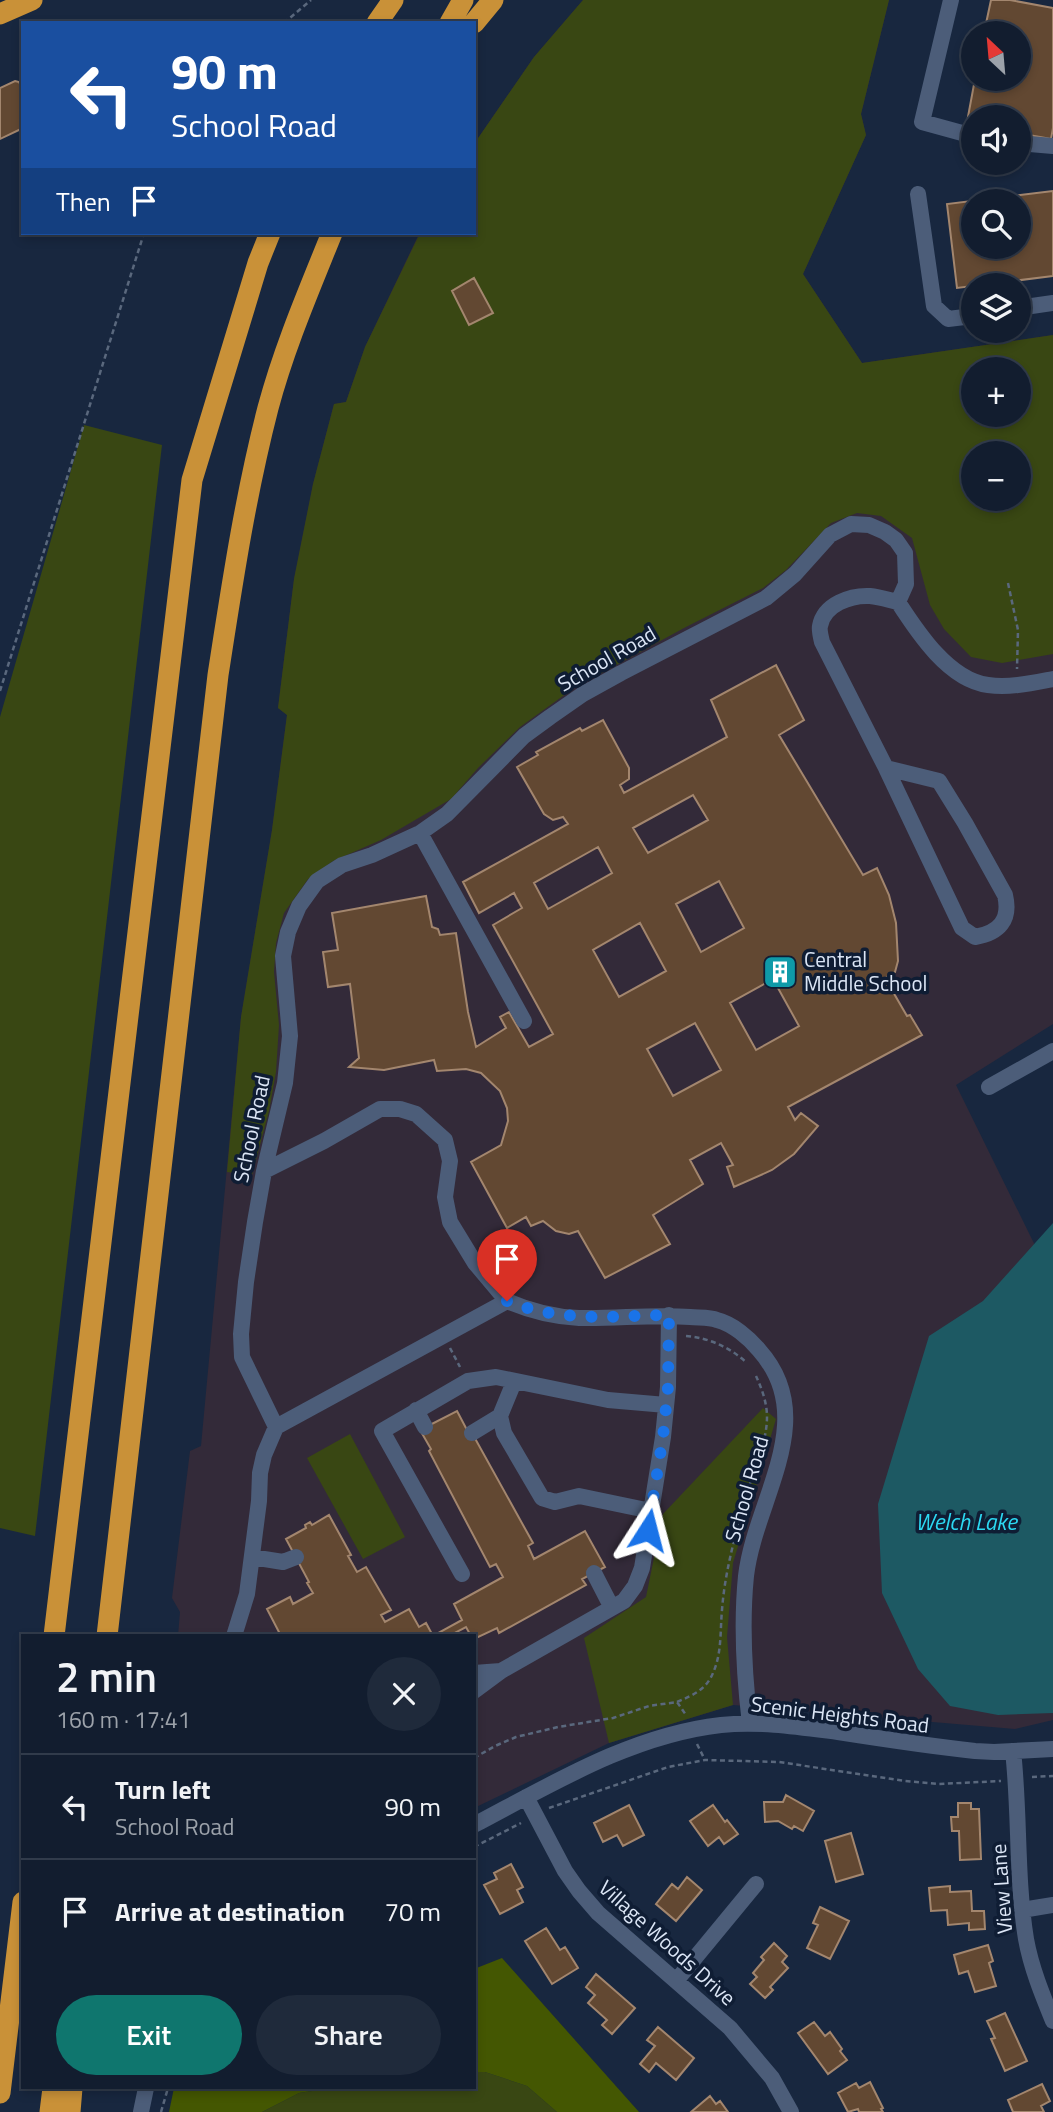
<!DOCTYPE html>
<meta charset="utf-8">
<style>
body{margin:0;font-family:"Titillium Web",sans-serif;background:#1f2a3b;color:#f1f3f6;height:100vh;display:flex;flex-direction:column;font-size:26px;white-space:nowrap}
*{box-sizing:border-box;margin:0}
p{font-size:23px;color:#9ca2aa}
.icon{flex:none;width:38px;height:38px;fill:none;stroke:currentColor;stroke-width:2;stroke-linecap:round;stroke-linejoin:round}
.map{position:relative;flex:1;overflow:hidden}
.drawer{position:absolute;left:21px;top:1634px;width:455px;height:455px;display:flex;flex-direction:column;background:#121d2f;border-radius:0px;box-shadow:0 4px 10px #0003,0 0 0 2px #313b4b}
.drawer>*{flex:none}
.banner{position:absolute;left:21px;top:21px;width:455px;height:214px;border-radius:0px;box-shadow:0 4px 10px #0003,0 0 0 2px #313b4b;background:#1a4fa0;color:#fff;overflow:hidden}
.needle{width:46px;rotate:334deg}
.fabs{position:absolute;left:961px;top:21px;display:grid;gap:14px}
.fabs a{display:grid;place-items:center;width:70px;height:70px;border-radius:50%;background:#121d2f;box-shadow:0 4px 10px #0003,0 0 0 2px #313b4b;font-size:35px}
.pin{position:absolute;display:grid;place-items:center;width:60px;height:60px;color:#fff;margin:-72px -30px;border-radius:50% 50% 50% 0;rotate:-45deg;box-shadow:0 0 7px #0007}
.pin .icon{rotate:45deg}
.me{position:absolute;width:77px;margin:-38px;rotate:9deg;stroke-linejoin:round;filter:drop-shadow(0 0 5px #0008)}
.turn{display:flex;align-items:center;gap:24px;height:147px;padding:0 35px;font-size:32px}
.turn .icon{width:91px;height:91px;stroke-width:2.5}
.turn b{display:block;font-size:49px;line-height:60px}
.then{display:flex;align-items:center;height:66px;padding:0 35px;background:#0003;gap:14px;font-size:26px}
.round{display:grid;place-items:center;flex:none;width:74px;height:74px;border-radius:37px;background:#1f2a3b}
.headline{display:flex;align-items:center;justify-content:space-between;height:119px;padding:0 35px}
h1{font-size:42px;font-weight:600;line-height:52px}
.primary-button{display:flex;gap:14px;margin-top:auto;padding:14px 35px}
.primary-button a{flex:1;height:80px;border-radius:42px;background:#0f766e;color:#fff;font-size:28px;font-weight:600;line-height:80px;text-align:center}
.primary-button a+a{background:#1f2a3b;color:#f1f3f6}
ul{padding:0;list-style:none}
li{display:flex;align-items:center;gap:21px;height:105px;padding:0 35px;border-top:2px solid #313b4b}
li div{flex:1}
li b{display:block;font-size:26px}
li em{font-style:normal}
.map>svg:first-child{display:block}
</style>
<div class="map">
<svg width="1053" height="2112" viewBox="0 0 1053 2112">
<rect width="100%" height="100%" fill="#18273f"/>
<path fill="#332a39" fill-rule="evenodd" d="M583,0H889L861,114L866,135L803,274L862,363L1053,335V1024L956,1085L1053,1282V1720L1015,1729L733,1705L609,1743L474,1808V1636H178L180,1612L172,1598L190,1451L201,1446L241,1017L272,830L287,715L278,708L294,579L313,484L334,404L346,402L365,347L416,240L420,233H474V144L534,57ZM973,369H1018V415H973ZM973,453H1018V499H973Z"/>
<path fill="#394713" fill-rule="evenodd" d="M583,0H889L861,114L866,135L803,274L862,363L1053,335V654L1002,663L971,657L944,629L930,605L912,538L881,516L857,513L831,523L786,570L763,588L684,628L574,688L520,727L478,768L451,799L381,840L333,861L308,879L284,913L276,943L274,972L279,1025L276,1072L269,1111L252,1175L227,1172L241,1017L272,830L287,715L278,708L294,579L313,484L334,404L346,402L365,347L420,233H474V144L534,57ZM973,369H1018V415H973ZM973,453H1018V499H973Z
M84,425L162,445L35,1536L0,1528V717Z
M763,1408L776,1419L733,1563L727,1637L733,1705L609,1743L584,1638L646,1597L663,1514Z
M350,1434L405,1537L363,1559L307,1458Z
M474,2072H485L527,2086L557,2112H262L299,2093L330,2088H474Z"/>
<path fill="#445702" d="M502,1958L639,2112H557L527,2086L485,2072H474V1969Z
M174,2088H330L299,2093L262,2112H169Z"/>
<path fill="#1d5963" d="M1053,1223V1713L998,1715L950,1706L918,1669L882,1593L878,1504L929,1336L983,1301Z"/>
<path fill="#624832" stroke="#a3866e" stroke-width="2" fill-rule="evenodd" d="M991,0H1010L1053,8V128L1051,139L1018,133V117H973V124L967,122L975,79H1018V33H984Z
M15,81L19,82L23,90V128L0,139V88Z
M1053,191V276L957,288L947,204ZM973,201H1018V247H973Z
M474,278L493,313L469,325L452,291Z
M776,665L804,720L779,735L863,875L877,868L889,895L896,923L898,961L895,972L885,978L907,1016L910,1015L922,1035L788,1107L795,1120L801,1113L818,1126L794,1154L772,1170L734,1187L727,1167L733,1165L721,1143L690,1160L703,1184L653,1215L670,1244L605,1278L578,1231L569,1234L556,1231L543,1221L531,1226L526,1217L507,1228L471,1162L501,1145L508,1121L507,1108L500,1091L481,1073L466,1069L437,1071L434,1060L384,1070L349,1067L359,1058L350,984L328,987L323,952L338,950L332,913L426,896L432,927L438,929L440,935L456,933L468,1012L476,1047L506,1028L500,1017L509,1012L529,1047L553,1034L493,925L522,908L516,897L514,893L479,913L463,882L568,824L563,817L553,820L544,814L517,767L538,755L536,752L580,728L582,731L603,720L629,768V779L620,785L624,793L727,737L711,700ZM693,795L708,820L648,853L633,828ZM598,847L612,873L548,909L534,883ZM719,881L744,928L701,952L676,904ZM640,923L666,971L619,997L593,950ZM773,979L799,1026L756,1050L730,1003ZM695,1023L721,1070L673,1096L647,1049Z
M457,1411L467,1430L472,1433L533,1543L528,1546L534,1559L585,1531L605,1567L582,1579L586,1585L499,1633L497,1628L474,1639V1636H471L466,1627L449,1636H281L267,1609L290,1597L293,1604L313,1593L307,1583L309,1582L286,1539L306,1528L305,1525L310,1522L312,1525L329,1515L351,1555L348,1556L357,1572L366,1567L391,1610L381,1615L385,1622L409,1609L419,1627L426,1623L433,1636L462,1620L454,1604L503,1577L496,1564L490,1567L429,1451L431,1449L420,1430Z
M786,1795L814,1811L803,1831L794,1826L792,1829L778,1821L765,1822L764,1802H783Z
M958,1803H971V1809H979L981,1859L960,1860L959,1831H952L951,1817H958Z
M629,1805L644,1835L623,1846L617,1835L603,1842L594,1823Z
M713,1805L725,1822L727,1820L738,1834L724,1844L719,1837L708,1846L690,1821Z
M851,1833L863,1874L836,1882L825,1841Z
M511,1864L523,1887L517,1890L523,1902L500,1914L484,1885L497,1879L494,1873Z
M687,1877L702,1890L676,1921L656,1904L672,1884L678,1889Z
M950,1886V1892L971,1891L972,1911H984L985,1929L969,1930V1923L948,1925L947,1910L931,1911L929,1888Z
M820,1907L849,1921L830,1959L807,1948L818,1925L813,1923Z
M546,1928L560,1950L565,1947L578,1968L552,1984L525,1941Z
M774,1943L787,1956L782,1962L788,1968L770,1987L773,1990L765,1998L750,1984L757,1977L753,1973L764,1960L761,1957Z
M988,1945L993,1961L989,1963L996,1986L975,1992L968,1971L959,1974L954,1955Z
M596,1974L635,2008L612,2034L602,2025L607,2020L588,2003L595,1995L586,1987Z
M1005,2013L1027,2061L1005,2071L991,2039L995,2038L987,2021Z
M814,2022L825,2036L830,2032L842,2049L840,2051L847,2060L828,2074L798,2033Z
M658,2027L694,2058L676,2080L656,2063L649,2072L640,2064L655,2046L647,2040Z
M870,2082L883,2108L881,2109L883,2112H859L858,2109L848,2112L838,2093L856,2083L859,2088Z
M1042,2084L1050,2101L1041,2106L1044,2112H1013L1008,2100Z
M710,2096L716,2104L720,2101L728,2112H691Z"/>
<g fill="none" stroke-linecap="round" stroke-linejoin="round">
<path stroke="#5a687d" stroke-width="2.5" stroke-dasharray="5 3.5" stroke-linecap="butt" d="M284,23L311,0
M1008,583L1018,630L1017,669
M0,691L144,233
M686,1336C709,1338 729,1347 746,1362
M450,1348L460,1367
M677,1702C693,1695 706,1690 713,1673C722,1653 720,1631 722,1610C725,1569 737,1529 748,1490C755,1467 767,1441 767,1417C767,1403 762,1389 756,1376
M697,1744L705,1760
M474,1758L495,1746L516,1737L558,1727L613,1718L649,1706L677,1702L686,1715
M1032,1777L1053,1776
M549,1808L668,1767L705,1760L779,1762L905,1781L938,1784L1001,1781
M474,1847L521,1823
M161,2112L168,2088"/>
<path stroke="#4c5d79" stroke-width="16" d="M951,0L922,122L973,136
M1018,143L1053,146
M918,194L934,306L948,319L973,316
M1018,308L1053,303
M886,768L939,781L965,823L1005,895C1011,920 999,933 975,937L962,928L886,768L822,642C821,638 819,630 820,626C824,604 851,595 870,596C880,597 889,600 898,602
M420,833L524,1021
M989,1087L1053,1051
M264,1171L324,1141L380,1109H400L416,1114L445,1140L450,1161L445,1197L450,1222L475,1263L507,1301
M514,1382L500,1416L504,1433L542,1498L555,1502L579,1496L651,1511
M416,1410L425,1427
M472,1433L500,1416
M252,1557L283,1562L296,1557
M594,1573L612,1608
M462,1574L382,1431L468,1381L496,1377L608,1400L666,1405
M234,1636L247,1594L259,1501L260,1473L264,1455L276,1427
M474,1673L501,1671
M474,1691L501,1671L624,1601L635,1586L642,1568L663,1437L668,1387L669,1315
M750,1724C744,1674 741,1626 746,1576C755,1499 821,1419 759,1350C749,1338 733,1324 717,1320C709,1317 699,1318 690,1317C653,1314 616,1319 579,1318C554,1317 530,1311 507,1301L276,1427L242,1357L241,1334L246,1282L255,1222L264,1171L285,1083L290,1036L283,956L288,932L299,906L317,881L342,865L372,855L420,833L447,814L524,736L550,717L583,694L621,673L766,598L795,574L830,535L851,524L869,525L885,532L896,540L905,553L906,584L898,602C918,633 949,680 988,685C1010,688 1032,683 1053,679
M1013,1751C1020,1813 1016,1877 1026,1939C1031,1967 1042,1994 1053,2021
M526,1797L565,1871L579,1891L598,1913L730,2028L772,2078L791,2112
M474,1825C552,1784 632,1735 721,1725C760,1721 799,1727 838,1732C883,1739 929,1746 975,1751L994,1752L1053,1749
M1022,1910L1053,1905
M676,1981L756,1884
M141,2112L146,2088"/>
<path stroke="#c99138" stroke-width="21" d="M0,14L32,0
M377,23L393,0
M450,23L463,0
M474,23L493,0
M54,1636L192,480L258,263L270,233
M107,1636L218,675C232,585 245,497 268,408C284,348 309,290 332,233
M0,2093L23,1902
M50,2112L53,2088
M70,2112L72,2088"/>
</g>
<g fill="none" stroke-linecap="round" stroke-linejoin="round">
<path stroke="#1a73e8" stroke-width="12" stroke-dasharray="0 21.6" d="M507,1301C562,1323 612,1316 669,1315L668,1387L663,1437L648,1530"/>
</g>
<defs>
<g id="building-square" transform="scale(1.75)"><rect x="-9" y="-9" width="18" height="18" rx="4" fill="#0f9aa8" stroke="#0f1d34"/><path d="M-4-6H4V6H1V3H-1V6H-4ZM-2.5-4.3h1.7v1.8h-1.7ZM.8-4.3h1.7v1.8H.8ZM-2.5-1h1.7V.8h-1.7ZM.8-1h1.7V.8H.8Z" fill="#fff"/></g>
</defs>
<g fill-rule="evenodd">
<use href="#building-square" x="780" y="972"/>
</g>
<g text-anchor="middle" stroke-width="7" stroke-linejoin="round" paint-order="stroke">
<g font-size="21" fill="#dce6f6" stroke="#0f1d34">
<text transform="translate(607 659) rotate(-30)" y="7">School Road</text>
<text transform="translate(252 1129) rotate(-78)" y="7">School Road</text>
<text transform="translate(747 1489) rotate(-74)" y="7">School Road</text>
<text transform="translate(840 1715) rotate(7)" y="7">Scenic Heights Road</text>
<text transform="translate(1002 1889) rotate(-94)" y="7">View Lane</text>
<text transform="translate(667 1943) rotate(42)" y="7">Village Woods Drive</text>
</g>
<g font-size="21" fill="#dce6f6" stroke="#0f1d34" text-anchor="start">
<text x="804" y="967">Central<tspan x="804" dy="24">Middle School</tspan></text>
</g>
<g font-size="23" font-style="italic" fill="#2cd8f2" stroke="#0f1d34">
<text x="966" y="1530">Welch Lake</text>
</g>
</g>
</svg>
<div class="fabs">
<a><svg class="needle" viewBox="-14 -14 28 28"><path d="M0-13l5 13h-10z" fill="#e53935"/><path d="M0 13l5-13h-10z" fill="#9ca2aa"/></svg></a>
<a><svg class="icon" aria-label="sound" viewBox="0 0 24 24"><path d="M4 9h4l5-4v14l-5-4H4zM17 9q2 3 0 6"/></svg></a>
<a><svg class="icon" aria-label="search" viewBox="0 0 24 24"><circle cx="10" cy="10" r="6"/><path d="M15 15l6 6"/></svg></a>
<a><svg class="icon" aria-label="layers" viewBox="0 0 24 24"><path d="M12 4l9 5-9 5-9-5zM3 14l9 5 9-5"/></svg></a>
<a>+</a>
<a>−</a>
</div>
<div class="pin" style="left:507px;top:1301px;background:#d93025"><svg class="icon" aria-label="arrive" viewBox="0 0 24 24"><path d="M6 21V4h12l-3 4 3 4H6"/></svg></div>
<svg class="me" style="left:648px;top:1530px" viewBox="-20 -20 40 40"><path d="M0-17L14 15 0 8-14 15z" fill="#1a73e8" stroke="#fff" stroke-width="4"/></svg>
<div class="banner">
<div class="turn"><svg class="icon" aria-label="left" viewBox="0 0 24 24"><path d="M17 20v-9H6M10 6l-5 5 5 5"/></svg><div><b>90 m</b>School Road</div></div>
<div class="then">Then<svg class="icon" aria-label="arrive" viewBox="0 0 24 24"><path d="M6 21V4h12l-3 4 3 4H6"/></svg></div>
</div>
<section class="drawer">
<div class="headline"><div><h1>2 min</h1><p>160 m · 17:41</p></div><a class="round"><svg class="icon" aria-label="close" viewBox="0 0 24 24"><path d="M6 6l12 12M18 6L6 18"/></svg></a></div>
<ul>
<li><svg class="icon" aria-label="left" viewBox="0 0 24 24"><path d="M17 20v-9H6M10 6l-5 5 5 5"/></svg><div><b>Turn left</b><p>School Road</p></div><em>90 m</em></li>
<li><svg class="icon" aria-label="arrive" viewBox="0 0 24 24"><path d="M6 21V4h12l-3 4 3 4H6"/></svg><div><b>Arrive at destination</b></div><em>70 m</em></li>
</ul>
<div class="primary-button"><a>Exit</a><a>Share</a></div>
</section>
</div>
